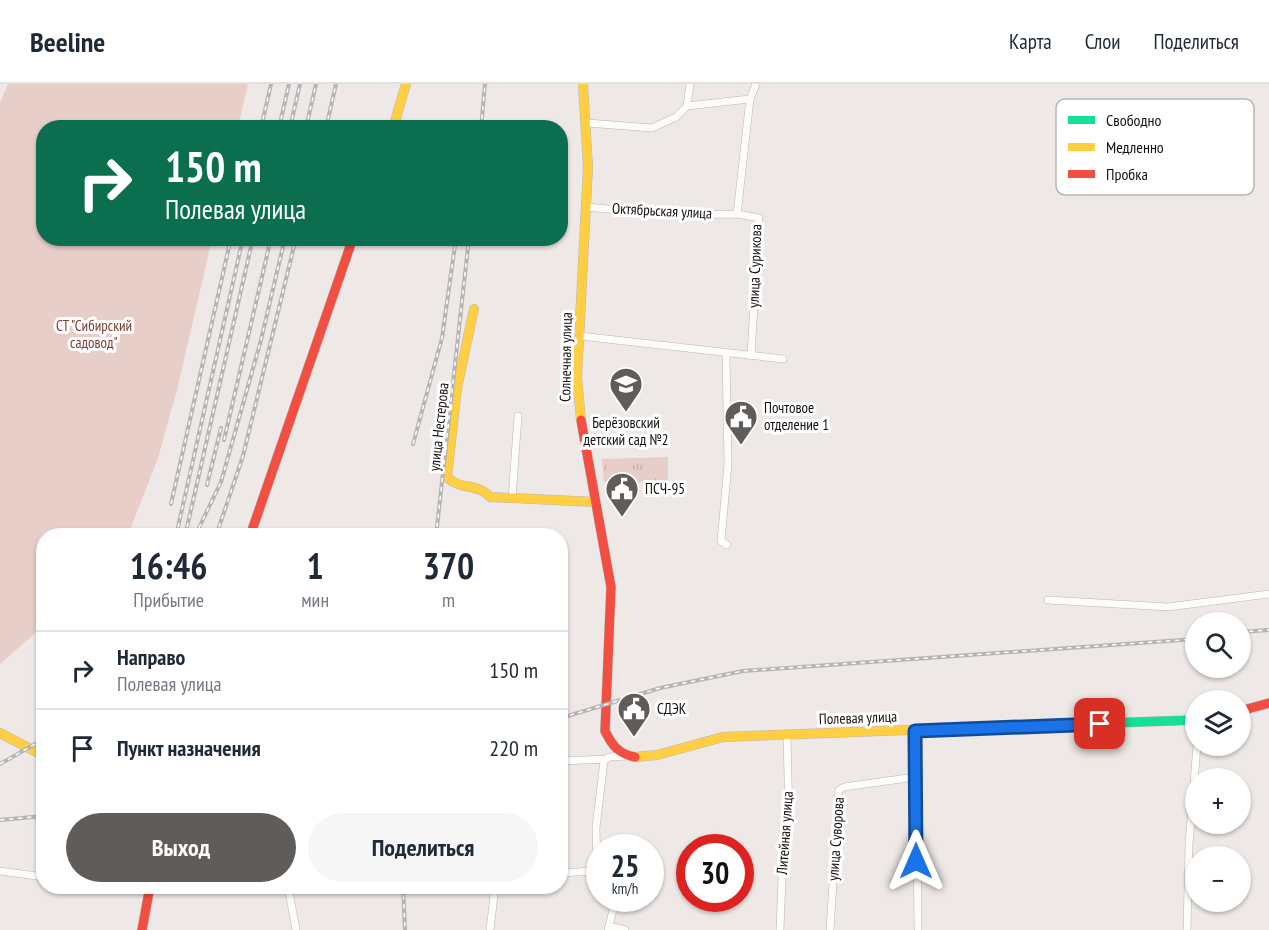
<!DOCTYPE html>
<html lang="ru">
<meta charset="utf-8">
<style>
body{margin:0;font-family:"PT Sans Narrow",sans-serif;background:#f6f6f7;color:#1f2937;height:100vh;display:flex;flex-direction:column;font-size:22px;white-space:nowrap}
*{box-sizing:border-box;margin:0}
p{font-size:20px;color:#747a83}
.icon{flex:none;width:33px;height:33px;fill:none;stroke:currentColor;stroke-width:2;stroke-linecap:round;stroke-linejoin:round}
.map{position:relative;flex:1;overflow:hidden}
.side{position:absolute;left:36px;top:444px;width:532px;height:366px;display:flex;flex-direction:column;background:#fff;border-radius:24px;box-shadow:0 2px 4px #0004}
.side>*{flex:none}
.hud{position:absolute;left:36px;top:36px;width:532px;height:126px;border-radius:24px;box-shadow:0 2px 4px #0004;background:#0b6e4f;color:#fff;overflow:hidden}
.buttons{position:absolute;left:1185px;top:528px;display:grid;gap:12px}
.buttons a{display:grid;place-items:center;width:66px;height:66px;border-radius:50%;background:#fff;box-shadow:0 2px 4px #0004;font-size:30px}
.speed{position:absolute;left:586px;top:750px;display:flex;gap:12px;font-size:30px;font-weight:700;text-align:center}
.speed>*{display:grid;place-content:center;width:78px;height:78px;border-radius:50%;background:#fff;box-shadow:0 2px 4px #0004;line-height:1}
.speed small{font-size:15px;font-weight:400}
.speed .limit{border:9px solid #d22;background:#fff;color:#111}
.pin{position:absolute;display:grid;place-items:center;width:51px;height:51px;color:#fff;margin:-26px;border-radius:12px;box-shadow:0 3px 9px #0006}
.me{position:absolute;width:66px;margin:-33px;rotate:0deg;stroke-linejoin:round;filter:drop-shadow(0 0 4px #0008)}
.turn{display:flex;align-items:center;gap:21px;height:126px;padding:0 30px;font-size:27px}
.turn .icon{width:78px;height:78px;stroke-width:2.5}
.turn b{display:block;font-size:42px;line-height:51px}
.eta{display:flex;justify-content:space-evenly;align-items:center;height:102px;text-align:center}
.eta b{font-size:36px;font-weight:700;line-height:42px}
.cta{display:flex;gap:12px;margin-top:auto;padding:12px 30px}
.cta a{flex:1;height:69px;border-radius:36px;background:#605c5a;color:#fff;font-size:24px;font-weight:700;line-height:69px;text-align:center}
.cta a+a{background:#f6f6f7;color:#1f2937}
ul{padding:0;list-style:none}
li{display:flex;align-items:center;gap:18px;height:78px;padding:0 30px;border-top:2px solid #e0e1e3}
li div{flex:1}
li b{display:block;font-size:22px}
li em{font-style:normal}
header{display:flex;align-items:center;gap:36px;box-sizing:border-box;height:84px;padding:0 30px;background:#fff;border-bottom:2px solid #e0e1e3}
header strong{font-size:28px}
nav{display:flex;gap:33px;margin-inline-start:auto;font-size:21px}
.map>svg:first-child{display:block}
</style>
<header>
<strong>Beeline</strong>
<nav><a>Карта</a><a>Слои</a><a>Поделиться</a></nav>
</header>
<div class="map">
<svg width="1269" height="846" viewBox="0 0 1269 846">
<defs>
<pattern id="grass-tufts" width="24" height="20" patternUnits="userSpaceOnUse" patternTransform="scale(1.5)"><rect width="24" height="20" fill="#e8cec8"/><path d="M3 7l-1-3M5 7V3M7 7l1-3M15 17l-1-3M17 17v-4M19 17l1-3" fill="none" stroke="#c6b0ab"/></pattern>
</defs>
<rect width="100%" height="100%" fill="#eee8e6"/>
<path fill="url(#grass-tufts)" d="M668,373V399L604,398L602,375Z"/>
<path fill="#e8cec8" d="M8,0H248L238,43L44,44V154L212,155L177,306L158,374L128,451L44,452L43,542L0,580V19Z"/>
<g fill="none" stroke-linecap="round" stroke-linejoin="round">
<g stroke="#bbb6b5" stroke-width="8">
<path id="street" d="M687,22L690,0
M587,39L652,44L676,33L687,22L750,15
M587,123L671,131L737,130
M580,252L783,275
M726,271L728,380L721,457L727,461
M751,272L759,134L737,130L750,15L756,0
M512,414L518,332
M1048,516L1168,523L1269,510
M916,647L918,846
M561,677L606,675
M600,783L597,780L596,744L604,677L609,673L628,672
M0,787L44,793
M561,789L594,787L597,780
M288,802L296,846
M609,842L625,846
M490,846L495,802
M608,846L616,814
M780,846L784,743L789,735L787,651
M830,846L839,706L844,703L915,693
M1187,846L1189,760L1197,662"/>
</g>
<g stroke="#bbb6b5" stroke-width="10">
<path id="fast" d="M909,646L1196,636"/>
</g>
<g stroke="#bbb6b5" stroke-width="10">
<path id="slow" d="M393,44L406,0
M474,225L457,304L447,393C459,406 478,399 490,413L595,418
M581,336L577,293L588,83L583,0
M0,649L44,672
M635,673L657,671L723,653L909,646"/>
</g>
<g stroke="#bbb6b5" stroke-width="10">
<path id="jam" d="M581,336L611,503L605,647C612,661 618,670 635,673
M250,452L353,154
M1240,627L1269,619
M142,846L150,802"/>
</g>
<use href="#street" stroke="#fcfcfb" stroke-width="7"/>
<use href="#fast" stroke="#16e098" stroke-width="9"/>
<use href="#slow" stroke="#ffcf43" stroke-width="9"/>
<use href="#jam" stroke="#f24e42" stroke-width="9"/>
<g stroke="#b6b4b4" stroke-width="4">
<path id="rail" d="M261,44L271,0
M279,44L289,0
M290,44L300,0
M306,44L316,0
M326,44L336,0
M481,44L485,0
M224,356L271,154
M413,360L442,254L456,154
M207,401L221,344
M171,420L231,154
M176,452L243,154
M185,452L253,154
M195,452L221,398L261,256L285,154
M216,452L243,372L296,154
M436,452L469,154
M1240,548L1269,546
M561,634L660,604L743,587L1196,555
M0,680L44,655
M0,736L44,732
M403,802L405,846"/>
</g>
<use href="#rail" stroke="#fff" stroke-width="1.5" stroke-dasharray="4.5" stroke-linecap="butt"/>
</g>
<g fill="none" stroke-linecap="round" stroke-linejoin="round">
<g stroke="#114b97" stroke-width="15">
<path id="route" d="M916,777L915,647L1100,640"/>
</g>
<use href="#route" stroke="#1a73e8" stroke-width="10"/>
</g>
<defs>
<g id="school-pin" transform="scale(1.725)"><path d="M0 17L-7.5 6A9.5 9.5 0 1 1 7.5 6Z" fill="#605c5a" stroke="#fff"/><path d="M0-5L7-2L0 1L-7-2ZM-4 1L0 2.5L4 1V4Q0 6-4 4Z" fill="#fff"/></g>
<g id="civic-pin" transform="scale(1.725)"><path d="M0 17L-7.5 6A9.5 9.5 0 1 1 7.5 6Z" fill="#605c5a" stroke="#fff"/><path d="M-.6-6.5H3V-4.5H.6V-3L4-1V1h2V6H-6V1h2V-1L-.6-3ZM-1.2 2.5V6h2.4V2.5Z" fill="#fff"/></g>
</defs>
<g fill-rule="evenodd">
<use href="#school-pin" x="626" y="300"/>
<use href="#civic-pin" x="741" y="333"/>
<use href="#civic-pin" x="622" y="405"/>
<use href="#civic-pin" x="634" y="625"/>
</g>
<g text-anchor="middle" stroke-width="6" stroke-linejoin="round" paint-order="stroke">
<g font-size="15" fill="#13100f" stroke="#fff">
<text transform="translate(662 127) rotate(3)" y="5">Октябрьская улица</text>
<text transform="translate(755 182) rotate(-88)" y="5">улица Сурикова</text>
<text transform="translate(566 273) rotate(-89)" y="5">Солнечная улица</text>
<text transform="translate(439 343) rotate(-84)" y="5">улица Нестерова</text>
<text transform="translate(858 634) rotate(-2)" y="5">Полевая улица</text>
<text transform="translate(785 749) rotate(-86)" y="5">Литейная улица</text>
<text transform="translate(836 755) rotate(-86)" y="5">улица Суворова</text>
</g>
<g font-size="15" fill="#7f3c2f" stroke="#fff">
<text x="94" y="247">СТ "Сибирский<tspan x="94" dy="17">садовод"</tspan></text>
</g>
<g font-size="15" fill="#13100f" stroke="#fff" text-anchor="start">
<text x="764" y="329">Почтовое<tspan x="764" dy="17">отделение 1</tspan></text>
<text x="626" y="344" text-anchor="middle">Берёзовский<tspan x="626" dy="17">детский сад №2</tspan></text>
<text x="645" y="410">ПСЧ-95</text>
<text x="657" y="630">СДЭК</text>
</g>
</g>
<rect x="1056" y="15" width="198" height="96" rx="9" fill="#fff" stroke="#b8b7b7" stroke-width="1.5"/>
<rect x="1068" y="32" width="27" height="8" fill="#16e098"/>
<rect x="1068" y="59" width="27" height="8" fill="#ffcf43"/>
<rect x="1068" y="86" width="27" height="8" fill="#f24e42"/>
<g font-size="16" fill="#13100f">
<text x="1106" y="42">Свободно</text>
<text x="1106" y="69">Медленно</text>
<text x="1106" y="96">Пробка</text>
</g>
</svg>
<div class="buttons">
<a><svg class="icon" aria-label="search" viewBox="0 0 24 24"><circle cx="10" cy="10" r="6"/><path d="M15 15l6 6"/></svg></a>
<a><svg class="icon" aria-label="layers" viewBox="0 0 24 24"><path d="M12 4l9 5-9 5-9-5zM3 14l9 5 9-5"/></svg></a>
<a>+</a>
<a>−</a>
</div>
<div class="speed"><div>25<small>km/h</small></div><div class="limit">30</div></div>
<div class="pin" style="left:1100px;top:640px;background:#d93025"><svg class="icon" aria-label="arrive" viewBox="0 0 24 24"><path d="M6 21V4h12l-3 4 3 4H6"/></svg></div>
<svg class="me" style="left:916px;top:777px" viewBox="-20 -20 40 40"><path d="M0-17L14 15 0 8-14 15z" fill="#1a73e8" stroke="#fff" stroke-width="4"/></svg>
<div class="hud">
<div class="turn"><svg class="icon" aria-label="right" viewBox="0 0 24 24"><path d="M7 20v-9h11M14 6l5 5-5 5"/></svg><div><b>150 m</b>Полевая улица</div></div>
</div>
<section class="side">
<div class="eta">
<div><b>16:46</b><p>Прибытие</p></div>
<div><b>1</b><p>мин</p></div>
<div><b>370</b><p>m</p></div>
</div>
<ul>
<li><svg class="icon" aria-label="right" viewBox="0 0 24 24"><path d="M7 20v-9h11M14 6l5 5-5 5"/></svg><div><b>Направо</b><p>Полевая улица</p></div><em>150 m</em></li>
<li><svg class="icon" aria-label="arrive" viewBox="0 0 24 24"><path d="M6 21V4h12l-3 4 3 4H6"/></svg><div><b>Пункт назначения</b></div><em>220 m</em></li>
</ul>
<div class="cta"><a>Выход</a><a>Поделиться</a></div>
</section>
</div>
